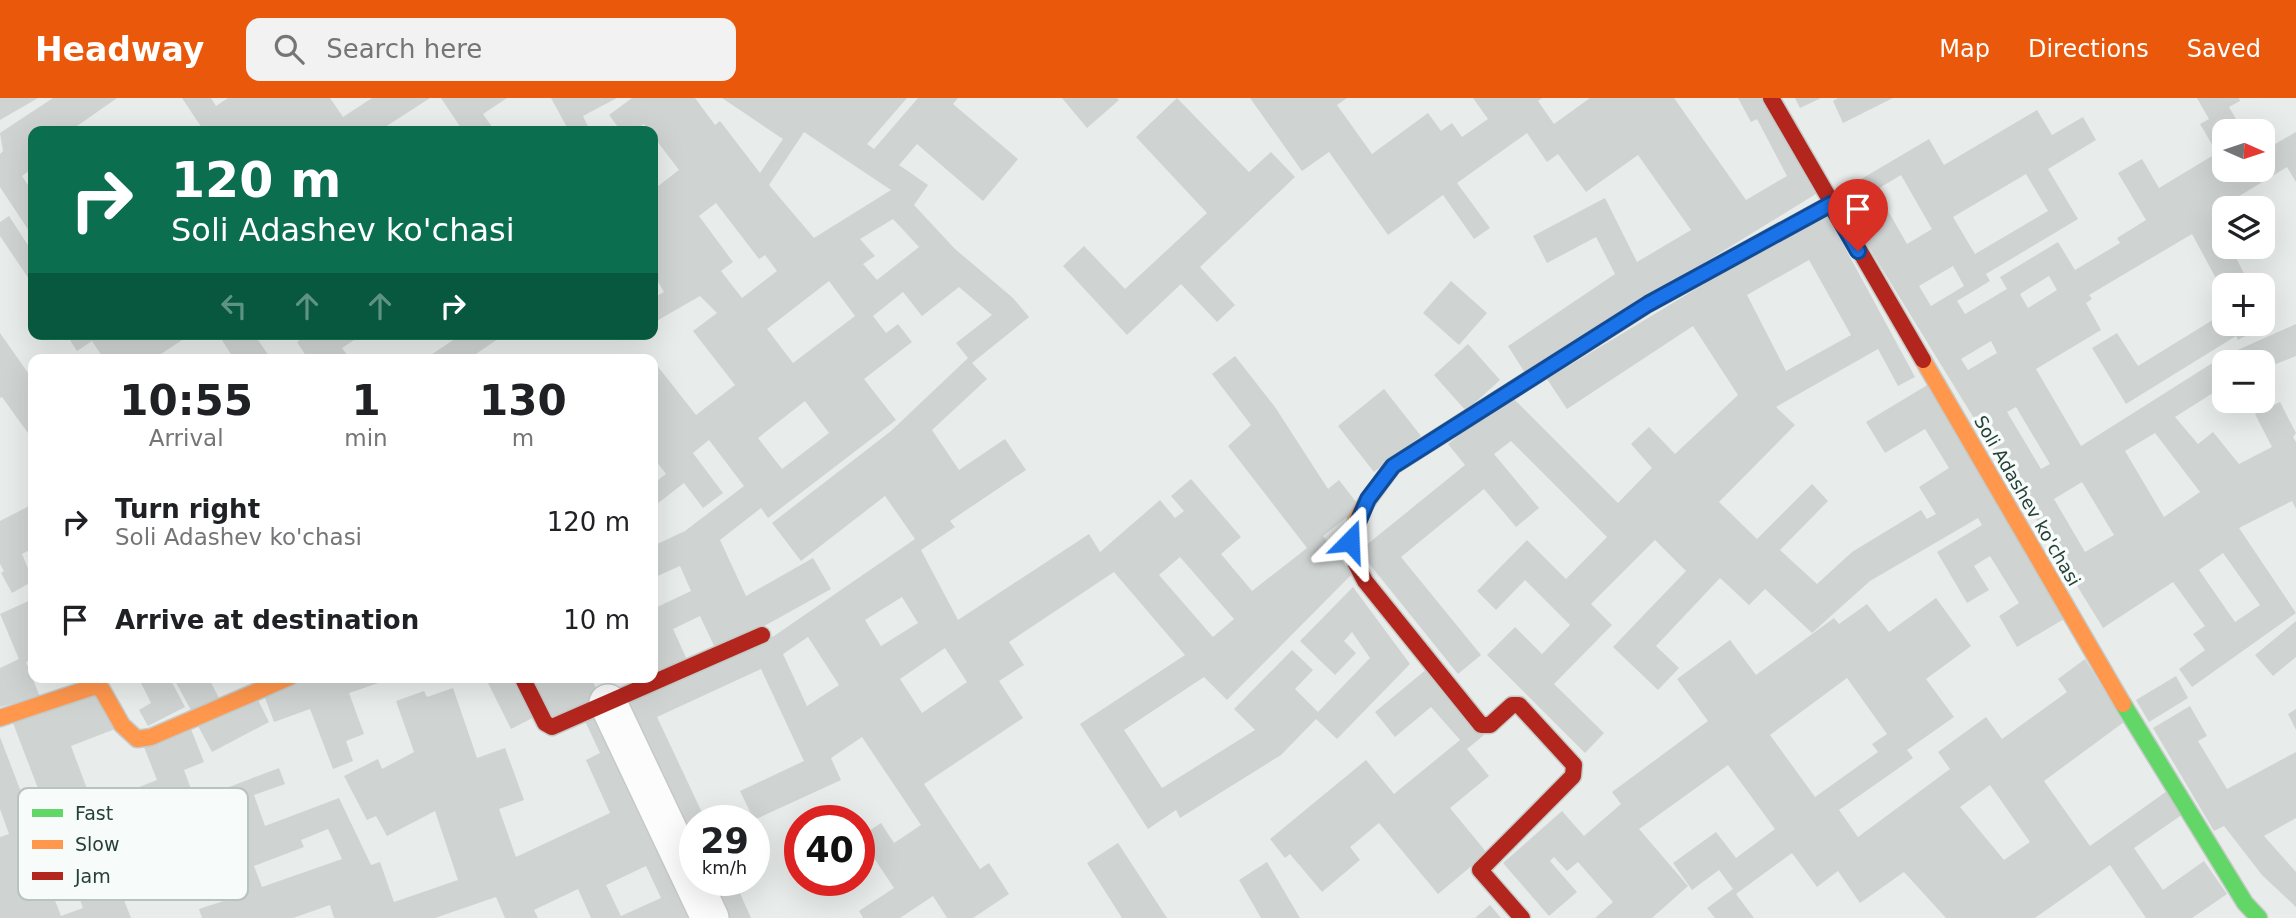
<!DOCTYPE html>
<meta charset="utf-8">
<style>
body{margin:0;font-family:"DejaVu Sans",sans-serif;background:#f2f2f2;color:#202124;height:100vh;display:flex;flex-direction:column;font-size:26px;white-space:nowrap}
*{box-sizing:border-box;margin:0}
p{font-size:23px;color:#757577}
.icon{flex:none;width:38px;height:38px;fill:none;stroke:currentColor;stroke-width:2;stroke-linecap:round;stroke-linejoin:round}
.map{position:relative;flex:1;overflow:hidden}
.panel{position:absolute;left:28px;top:256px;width:630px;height:329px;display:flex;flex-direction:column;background:#fff;border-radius:14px;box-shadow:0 7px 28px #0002}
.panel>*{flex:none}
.banner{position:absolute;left:28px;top:28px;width:630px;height:214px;border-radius:14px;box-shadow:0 7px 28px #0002;background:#0b6e4f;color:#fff;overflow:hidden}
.needle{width:46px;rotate:93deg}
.fabs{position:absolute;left:2212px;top:21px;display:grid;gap:14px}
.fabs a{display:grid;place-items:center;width:63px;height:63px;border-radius:14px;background:#fff;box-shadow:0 7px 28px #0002;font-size:35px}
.speed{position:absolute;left:679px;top:707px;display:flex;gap:14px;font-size:35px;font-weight:700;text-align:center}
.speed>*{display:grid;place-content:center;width:91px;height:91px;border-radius:50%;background:#fff;box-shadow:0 7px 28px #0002;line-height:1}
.speed small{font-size:18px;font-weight:400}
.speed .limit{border:10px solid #d22;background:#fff;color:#111}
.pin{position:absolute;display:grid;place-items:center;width:60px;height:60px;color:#fff;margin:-72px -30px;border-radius:50% 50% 50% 0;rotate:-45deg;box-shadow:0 0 7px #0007}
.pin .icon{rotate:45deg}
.me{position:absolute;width:77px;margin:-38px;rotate:21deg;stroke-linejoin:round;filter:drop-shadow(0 0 5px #0008)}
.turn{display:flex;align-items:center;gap:24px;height:147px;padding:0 28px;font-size:32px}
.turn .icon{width:91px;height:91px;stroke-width:2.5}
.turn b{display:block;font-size:49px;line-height:60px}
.lanes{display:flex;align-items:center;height:66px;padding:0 28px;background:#0003;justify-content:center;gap:35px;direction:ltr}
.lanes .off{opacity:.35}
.eta{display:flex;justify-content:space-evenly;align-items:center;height:119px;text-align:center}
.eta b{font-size:42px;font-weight:800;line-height:49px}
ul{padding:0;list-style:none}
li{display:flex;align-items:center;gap:21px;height:98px;padding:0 28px}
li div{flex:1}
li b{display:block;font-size:26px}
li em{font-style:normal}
header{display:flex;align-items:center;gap:42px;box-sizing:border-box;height:98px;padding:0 35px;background:#ea580c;color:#fff}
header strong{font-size:33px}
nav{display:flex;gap:38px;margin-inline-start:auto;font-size:24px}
.search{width:490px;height:63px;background:#f2f2f2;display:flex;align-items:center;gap:18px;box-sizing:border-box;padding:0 24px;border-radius:14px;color:#757577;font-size:26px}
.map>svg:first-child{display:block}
</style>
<header>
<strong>Headway</strong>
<div class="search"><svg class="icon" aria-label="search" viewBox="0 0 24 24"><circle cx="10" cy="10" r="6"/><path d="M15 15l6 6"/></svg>Search here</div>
<nav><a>Map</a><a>Directions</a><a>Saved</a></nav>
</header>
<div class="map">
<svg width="2296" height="820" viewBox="0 0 2296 820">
<rect width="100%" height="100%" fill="#e8ecea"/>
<path fill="#cfd4d2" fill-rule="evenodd" d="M0,0H38L0,22Z
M53,0H117L70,33H33V70L22,78L33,95V139L0,89V56L3,53L0,35Z
M182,0H211L216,8L228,0H330L343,19L372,0H430L379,33H204Z
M441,0H507L483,16L495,33H463Z
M551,0H617L583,18L590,33H569Z
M632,0H695L715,27L720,23L760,75L783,41L722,0H907L867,46L874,51L918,0H958L953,6L1018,61L983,103L917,46L899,67L928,87L914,107L955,151L1013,200L1029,219L972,265L987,281L932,332L959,372L1005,341L1026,372L950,423L955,429L921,452L958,522L1089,436L1100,454L1160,402L1175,420L1184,413L1171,398L1191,381L1241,439L1221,456L1252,493L1307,450L1228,348L1251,327L1212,276L1235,258L1275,309L1328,391L1339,382L1360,409L1323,438L1352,476L1227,602L1204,579L1124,632L1162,690L1255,632L1234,611L1292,552L1313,572L1295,591L1318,614L1370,560L1352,534L1344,543L1356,555L1335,577L1300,543L1353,489L1410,566L1337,641L1316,621L1281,657L1180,720L1176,712L1148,731L1080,626L1185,557L1114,474L1009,544L1024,567L999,583L1023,620L924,686L980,771L989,765L1009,796L973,820H947L933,798L900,820H863L859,813L894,790L860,739L881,725L894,745L921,727L862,639L831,660L841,682L754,722L740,693L804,663L761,571L657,619L706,723H695V773L618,607L774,538L915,441L885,398L801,463L772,425L891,333L968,260L956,245L992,217L959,189L922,218L903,194L873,218L886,235L898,226L912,244L864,281L896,322L768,420L761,410L720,442L746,498L813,460L831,491L717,554L700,518L673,531L689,566L653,576V511L691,493L680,468L653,480V448L685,433L744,388L709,342L693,355L723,395L703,410L684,385L653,409V386L666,376L653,359V267L655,265L696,317L735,287L693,233L717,215L700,198L653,225V200L664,194L653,175V92L679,72L644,26L634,33H621L609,17ZM804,34L891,92L814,140L769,87ZM716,105L759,161L765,157L777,173L742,200L721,173L733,164L699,118ZM893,121L919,149L877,182L863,166L875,158L860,141ZM829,183L855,218L793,265L767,231ZM805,303L829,335L782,371L758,340ZM1180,459L1234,521L1213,539L1159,477ZM902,499L918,525L881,548L865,522ZM808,539L839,587L807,608L783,556ZM945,550L967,584L922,615L900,581Z
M1062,0H1117L1119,2L1087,30Z
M1177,0L1249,74L1271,54L1295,79L1200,169L1235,207L1217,224L1181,186L1127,237L1063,168L1084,148L1125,191L1207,115L1136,39Z
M1250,0H1347L1337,7L1372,56L1428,15L1441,33L1452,25L1462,39L1488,21L1473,0H1542L1538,3L1554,26L1590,0H1674L1746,102L1787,78L1757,21L1751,24L1738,0H1775L1824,91L1525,275L1508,248L1615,176L1596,139L1547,165L1533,138L1605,100L1637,164L1691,132L1638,57L1586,94L1558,56L1547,64L1527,35L1457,85L1490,130L1474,141L1443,97L1388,137L1329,54L1302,73Z
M1795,0H1821L1800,10Z
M1838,0H1893L1843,25L1833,3Z
M2197,0H2239L2240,3L2229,9L2243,33H2224V72H2263V53L2296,34V84L2287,69L2213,114L2224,133V149H2233L2237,154L2234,156L2250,187H2224V195L2192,136L2089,197L2092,201L2086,205L2101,232L2036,271L2081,348L2222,259L2296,226V258L2263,271V264H2224V288L2175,319L2198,346L2213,334L2239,366L2272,349L2255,316L2280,304L2296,335L2293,339L2296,344V411L2292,403L2239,430L2296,515L2192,589L2179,571L2205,552L2193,536L2205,528L2173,484L2103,530L1836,96L1929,41L1944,67L2037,12L2052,37L2083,19L2096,42L2048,71L2078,121L1986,176L1990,183L1957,203L1965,216L2007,191L2000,179L2058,144L2075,172L2120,145L2117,140L2146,122L2118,75L2142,61L2159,90L2217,55L2200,26L2209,21ZM2026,76L2048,113L1975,156L1953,119ZM1901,77L1932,131L1907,146L1876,92ZM1953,168L1964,188L1931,208L1919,188ZM2049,178L2057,192L2028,210L2020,196ZM1991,243L1997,255L1968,272L1961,261ZM2016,309L2050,366L2041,371L2007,314ZM2155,335L2200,394L2164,419L2125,353ZM2082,384L2114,437L2085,454L2054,401ZM2223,455L2260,507L2235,524L2199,472Z
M1825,113L1915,279L1898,288L1878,251L1776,309L1795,327L1719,404L1757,441L1812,386L1828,403L1780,452L1817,486L1852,454L1921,412L1927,421L1936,416L1919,389L1949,370L1925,331L1885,355L1866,324L1929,286L2064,521L2017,549L1999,518L2019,505L1990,458L1974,468L1989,492L1967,505L1937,454L1982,427L1978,420L1870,483L1812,535L1765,491L1749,507L1720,480L1656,548L1679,570L1658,592L1613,549L1686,473L1655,442L1591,506L1612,527L1554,586L1604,635L1585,655L1487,557L1515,529L1542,556L1570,527L1525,482L1496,512L1477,493L1527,442L1566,481L1607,439L1511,343L1494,356L1539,410L1516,429L1484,391L1401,459L1481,557L1458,576L1359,453L1465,367L1448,346L1509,296L1618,405L1652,370L1631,346L1649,329L1675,356L1738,297L1693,228L1567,311L1547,281ZM1809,162L1851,237L1786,273L1747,197Z
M9,118L33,155V187L0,138V124Z
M1451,183L1487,215L1459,247L1423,215Z
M2263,212L2270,225L2238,242L2236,238L2126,306L2092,250L2117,235L2138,268L2224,215V226H2263Z
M0,235L33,282V342L2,299L0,300Z
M66,236H187L188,238L158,258L160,261H104L92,243L77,253Z
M218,236H254L271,261H234Z
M308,236H363L342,250L350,261H308L297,244Z
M462,236H505L476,256L479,261H425Z
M1468,246L1500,282L1466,313L1434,277Z
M1384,291L1421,338L1374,374L1338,328Z
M33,406V450L22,456L33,483L12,495L1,475L4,473L0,466V423Z
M1936,500L1971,548L1926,581L1954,619L1907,652L1913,660L1839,712L1858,739L1950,671L1938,654L1986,619L2002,641L2067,594L2058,581L2085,561L2124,624L2044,683L2090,748L2167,693L2183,716L2134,750L2163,792L2204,763L2227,796L2192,820H2146L2110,767L2035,820H1946L1904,774L1860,805L1838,773L1817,789L1792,755L1736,796L1754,820H1715L1707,810L1733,791L1719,772L1692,792L1673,765L1716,734L1736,760L1775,731L1728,667L1639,731L1688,788L1652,820H1595L1613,804L1578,764L1567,773L1554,759L1550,763L1577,794L1549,818L1503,765L1562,713L1584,738L1621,706L1612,694L1708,623L1677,581L1730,542L1756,577L1834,520L1839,526L1867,506L1889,534ZM1847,580L1887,636L1872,646L1878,654L1815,699L1770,637ZM1990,687L2030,744L2004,762L1960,709Z
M33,501V561L26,564L40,599L0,609V570L19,561L0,516Z
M2296,523V559L2273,578L2255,557Z
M1428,570L1484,637L1467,651L1489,678L1450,710L1487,755L1438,796L1379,725L1350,749L1360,762L1322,794L1290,756L1285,760L1270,741L1366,662L1394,696L1460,642L1431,609L1395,639L1375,614Z
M2176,578L2188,600L2149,624L2136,602Z
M138,579H169L185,609L148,628L139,612L151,605Z
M173,579H208L219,600L192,614Z
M310,579H396L349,595L364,636L346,643L353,663L333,671L310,611L274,624L264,597Z
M485,579H519L538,617L511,631Z
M529,579H591L600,600L548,623Z
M453,590L477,660L505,650L524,702L499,711L516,759L610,715L586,662L600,655L584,621L603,611L701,820H591L578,791L534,812L538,820H505L496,799L435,820H334L330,807L293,820H202L199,811L239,798L221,752L188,765L170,717L101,743L131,820H0V739L9,736L0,711V639L44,754L60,748L13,625L100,592L115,631L71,648L93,707L157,682L144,649L191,631L204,664L184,672L195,702L279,670L285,686L254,697L265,728L339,700L371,767L380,764L394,804L458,782L435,713L387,738L376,718L367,722L344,678L378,661L382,671L414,654L396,603L424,593L427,599ZM328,731L342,761L262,789L254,768L304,749L301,742ZM646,768L661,800L621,818L606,787ZM73,783L83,810L61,818L51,792Z
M255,596L269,624L212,654L197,626Z
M2190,608L2207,638L2198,643L2227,691L2296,654V720L2264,738L2296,774V809L2262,777L2224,728L2214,733L2153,630Z
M2296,611V632L2288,616Z
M1118,745L1167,820H1122L1087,765Z
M1267,764L1300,820H1261L1239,782Z
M699,782H734L751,820H717Z
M1490,807L1501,820H1475Z"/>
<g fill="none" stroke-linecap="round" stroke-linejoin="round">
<g stroke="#c5c9c7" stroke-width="40">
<path id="street" d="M608,605L710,820"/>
</g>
<g stroke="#c4cac7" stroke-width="19">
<path id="fast" d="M2123,606L2245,805L2259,820"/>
</g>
<g stroke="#c4cac7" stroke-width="19">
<path id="slow" d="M1923,262L2123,606
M1353,446L1356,422L1363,409L1393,368L1648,206L1831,106
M0,620L93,589L101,590L122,627L137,641L151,639L290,579"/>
</g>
<g stroke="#c4cac7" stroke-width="19">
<path id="jam" d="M1771,0L1923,262
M1353,446L1356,466L1365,483L1481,627H1490L1512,607H1519L1574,667L1573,678L1480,772L1522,820
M522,579L545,625L552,629L762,537"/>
</g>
<use href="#street" stroke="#fcfcfc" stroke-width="37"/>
<use href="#fast" stroke="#63d668" stroke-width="16"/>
<use href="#slow" stroke="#ff974d" stroke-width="16"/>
<use href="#jam" stroke="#b3261e" stroke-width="16"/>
</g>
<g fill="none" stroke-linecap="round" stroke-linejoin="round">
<g stroke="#114b97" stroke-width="18">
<path id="route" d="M1350,443L1368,401L1393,368L1648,206L1831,106L1858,153"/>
</g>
<use href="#route" stroke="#1a73e8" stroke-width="12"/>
</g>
<g text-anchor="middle" stroke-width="7" stroke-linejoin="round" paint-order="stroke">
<g font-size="18" fill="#254036" stroke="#f7fbf9">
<text transform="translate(2027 403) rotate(60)" y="6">Soli Adashev ko'chasi</text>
</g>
</g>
<rect x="18" y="690" width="230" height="112" rx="10" fill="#f7fbf9" stroke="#b8c3be" stroke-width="2"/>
<rect x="32" y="711" width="31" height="8" fill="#63d668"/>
<rect x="32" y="742" width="31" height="9" fill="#ff974d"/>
<rect x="32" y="774" width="31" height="8" fill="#b3261e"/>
<g font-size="19" fill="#254036">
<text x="75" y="722">Fast</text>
<text x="75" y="753">Slow</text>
<text x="75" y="785">Jam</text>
</g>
</svg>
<div class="fabs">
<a><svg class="needle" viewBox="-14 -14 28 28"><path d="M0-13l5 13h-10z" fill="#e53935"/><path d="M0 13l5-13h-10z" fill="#757577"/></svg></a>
<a><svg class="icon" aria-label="layers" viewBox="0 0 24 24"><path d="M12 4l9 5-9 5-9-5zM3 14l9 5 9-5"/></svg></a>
<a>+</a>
<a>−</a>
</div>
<div class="speed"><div>29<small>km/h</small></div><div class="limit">40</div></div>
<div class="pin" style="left:1858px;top:153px;background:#d93025"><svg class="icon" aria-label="arrive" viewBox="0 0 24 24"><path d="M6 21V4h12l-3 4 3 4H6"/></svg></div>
<svg class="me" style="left:1350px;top:443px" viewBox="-20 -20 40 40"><path d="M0-17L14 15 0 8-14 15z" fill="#1a73e8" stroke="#fff" stroke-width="4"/></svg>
<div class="banner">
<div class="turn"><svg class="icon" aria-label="right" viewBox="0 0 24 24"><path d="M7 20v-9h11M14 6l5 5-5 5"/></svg><div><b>120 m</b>Soli Adashev ko'chasi</div></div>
<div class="lanes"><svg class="icon off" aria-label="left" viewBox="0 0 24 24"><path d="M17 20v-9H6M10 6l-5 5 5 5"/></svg><svg class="icon off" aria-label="ahead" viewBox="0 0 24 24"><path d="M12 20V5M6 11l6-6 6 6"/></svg><svg class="icon off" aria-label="ahead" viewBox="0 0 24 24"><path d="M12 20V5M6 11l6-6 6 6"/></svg><svg class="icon" aria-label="right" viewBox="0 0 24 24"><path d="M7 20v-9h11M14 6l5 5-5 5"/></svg></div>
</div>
<section class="panel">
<div class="eta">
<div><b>10:55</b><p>Arrival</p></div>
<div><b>1</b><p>min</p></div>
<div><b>130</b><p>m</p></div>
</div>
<ul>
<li><svg class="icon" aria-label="right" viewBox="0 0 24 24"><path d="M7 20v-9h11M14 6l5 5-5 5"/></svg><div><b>Turn right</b><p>Soli Adashev ko'chasi</p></div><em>120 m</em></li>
<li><svg class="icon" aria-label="arrive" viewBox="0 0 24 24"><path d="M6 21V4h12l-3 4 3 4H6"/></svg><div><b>Arrive at destination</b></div><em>10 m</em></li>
</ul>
</section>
</div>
